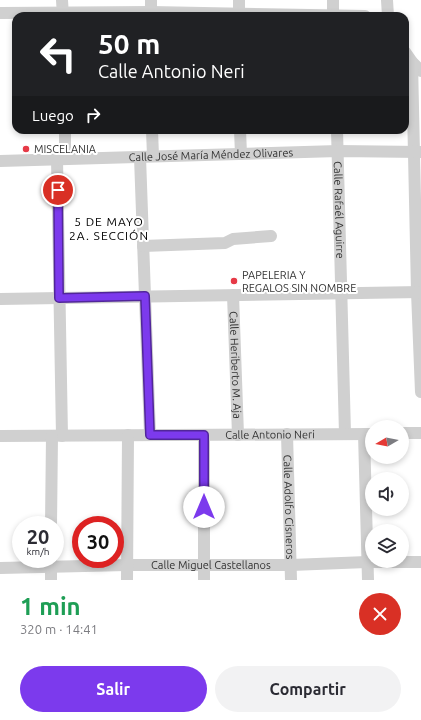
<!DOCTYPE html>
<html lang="es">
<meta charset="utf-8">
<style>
body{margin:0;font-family:Ubuntu,sans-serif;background:#f2f2f3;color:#2b2b33;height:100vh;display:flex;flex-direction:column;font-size:15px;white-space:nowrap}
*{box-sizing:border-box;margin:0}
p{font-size:13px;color:#7c7c81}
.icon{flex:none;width:22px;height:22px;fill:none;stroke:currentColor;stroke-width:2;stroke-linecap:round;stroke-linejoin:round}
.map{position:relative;height:580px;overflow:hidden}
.sheet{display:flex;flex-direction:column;background:#fff;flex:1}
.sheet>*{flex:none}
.top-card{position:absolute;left:12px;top:12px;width:397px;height:122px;border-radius:12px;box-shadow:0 2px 6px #0003;background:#202124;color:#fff;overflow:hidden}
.needle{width:26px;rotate:260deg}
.buttons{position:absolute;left:365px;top:420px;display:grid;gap:8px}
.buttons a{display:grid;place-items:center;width:44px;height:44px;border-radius:50%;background:#fff;box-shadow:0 2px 6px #0003;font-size:20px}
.speed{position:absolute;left:12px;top:516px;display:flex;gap:8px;font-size:20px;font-weight:700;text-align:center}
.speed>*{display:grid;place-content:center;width:52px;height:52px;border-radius:50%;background:#fff;box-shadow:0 2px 6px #0003;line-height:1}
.speed small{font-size:10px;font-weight:400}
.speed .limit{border:6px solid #d22;background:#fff;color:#111}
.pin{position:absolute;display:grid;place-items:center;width:34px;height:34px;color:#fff;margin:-17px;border:2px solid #fff;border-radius:50%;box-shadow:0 1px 4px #0007}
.me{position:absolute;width:44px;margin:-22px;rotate:0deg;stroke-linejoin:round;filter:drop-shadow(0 0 3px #0008)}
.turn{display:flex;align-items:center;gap:14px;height:84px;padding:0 20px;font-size:18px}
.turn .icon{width:52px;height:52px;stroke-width:2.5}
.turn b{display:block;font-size:28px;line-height:34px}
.then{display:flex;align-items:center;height:38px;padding:0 20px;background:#0003;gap:8px;font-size:15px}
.round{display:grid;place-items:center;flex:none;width:42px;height:42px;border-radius:21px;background:#f2f2f3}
.summary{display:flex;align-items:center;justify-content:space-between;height:68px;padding:0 20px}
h1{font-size:24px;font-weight:600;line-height:30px;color:#1e9e55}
.button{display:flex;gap:8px;margin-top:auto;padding:8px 20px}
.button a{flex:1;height:46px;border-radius:24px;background:#7c3aed;color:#fff;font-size:16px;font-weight:600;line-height:46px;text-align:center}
.button a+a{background:#f2f2f3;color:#2b2b33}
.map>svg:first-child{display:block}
</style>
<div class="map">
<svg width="421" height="580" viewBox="0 0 421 580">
<rect width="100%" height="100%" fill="#fff"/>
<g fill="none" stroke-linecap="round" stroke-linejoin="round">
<g stroke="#d0d0d0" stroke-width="12">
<path d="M62,0L63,16"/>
<path d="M151,0V16"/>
<path d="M239,0V16"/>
<path d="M333,0V16"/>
<path d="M387,0L388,16"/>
<path d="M0,13L151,12L365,16"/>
<path d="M405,52L412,62L421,71"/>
<path d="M412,62L417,292L421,392"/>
<path d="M65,130V159"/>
<path d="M152,130L153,156"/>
<path d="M240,130L241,154"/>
<path id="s1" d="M337,130L345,434"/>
<path d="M140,157L150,435"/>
<path d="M57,159L62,436"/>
<path id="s2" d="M0,161L338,151L421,152"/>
<path d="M143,246L225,243L233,239L271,236"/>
<path id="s3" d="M233,295L238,435"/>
<path d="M0,299L421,292"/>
<path d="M402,433H421"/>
<path id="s4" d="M287,434L291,580"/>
<path d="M364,434L368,580"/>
<path id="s5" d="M0,436L372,434"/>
<path d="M51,525L52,436"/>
<path d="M51,559V580"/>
<path id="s6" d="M0,568L127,565H291L367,562H421"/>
<path d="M127,580L128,435"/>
<path d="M204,580V435"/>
</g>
</g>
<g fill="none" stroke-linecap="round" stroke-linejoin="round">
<g stroke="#51269a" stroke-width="10">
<path id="route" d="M58,190L59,298L145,296L150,435H204V507"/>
</g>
<use href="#route" stroke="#7c3aed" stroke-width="7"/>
</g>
<g fill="#e63946" stroke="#fff" stroke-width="1.5">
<circle cx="26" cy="149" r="4"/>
<circle cx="234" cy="281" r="4"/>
</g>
<g text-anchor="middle" stroke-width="4" stroke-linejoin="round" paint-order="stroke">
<g font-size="11" fill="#333" stroke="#fff" text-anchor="start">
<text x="34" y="153">MISCELANIA</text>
<text x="242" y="279">PAPELERIA Y<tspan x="242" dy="13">REGALOS SIN NOMBRE</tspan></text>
</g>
<g font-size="11" fill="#333" stroke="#fff">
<text dy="4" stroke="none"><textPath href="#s2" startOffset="211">Calle José María Méndez Olivares</textPath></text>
<text dy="4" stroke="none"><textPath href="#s1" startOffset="80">Calle Rafaél Aguirre</textPath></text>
<text dy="4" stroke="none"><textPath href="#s3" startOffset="70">Calle Heriberto M. Aja</textPath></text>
<text dy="4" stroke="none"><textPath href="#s5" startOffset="270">Calle Antonio Neri</textPath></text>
<text dy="4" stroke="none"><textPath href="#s4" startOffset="73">Calle Adolfo Cisneros</textPath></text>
<text dy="4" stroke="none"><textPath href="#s6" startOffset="211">Calle Miguel Castellanos</textPath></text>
</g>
<g font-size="12" letter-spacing="1" fill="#000" stroke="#fff">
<text x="109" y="226">5 DE MAYO<tspan x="109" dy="14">2A. SECCIÓN</tspan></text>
</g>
</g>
</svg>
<div class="buttons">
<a><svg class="needle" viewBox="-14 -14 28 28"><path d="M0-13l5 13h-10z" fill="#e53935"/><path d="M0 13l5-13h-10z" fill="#7c7c81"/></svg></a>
<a><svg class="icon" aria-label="sound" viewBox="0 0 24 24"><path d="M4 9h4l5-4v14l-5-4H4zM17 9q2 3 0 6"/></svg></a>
<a><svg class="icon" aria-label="layers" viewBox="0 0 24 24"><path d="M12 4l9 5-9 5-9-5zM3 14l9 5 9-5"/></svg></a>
</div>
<div class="speed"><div>20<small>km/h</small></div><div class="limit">30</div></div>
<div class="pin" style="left:58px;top:190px;background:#d93025"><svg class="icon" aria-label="arrive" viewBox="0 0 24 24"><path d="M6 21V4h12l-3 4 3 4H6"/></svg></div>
<svg class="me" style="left:204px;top:507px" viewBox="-20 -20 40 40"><circle r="19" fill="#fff"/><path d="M0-13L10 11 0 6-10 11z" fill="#7c3aed"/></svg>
<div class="top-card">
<div class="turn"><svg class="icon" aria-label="left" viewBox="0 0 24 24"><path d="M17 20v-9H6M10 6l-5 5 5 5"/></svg><div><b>50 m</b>Calle Antonio Neri</div></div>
<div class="then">Luego<svg class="icon" aria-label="right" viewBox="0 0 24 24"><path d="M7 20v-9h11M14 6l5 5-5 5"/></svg></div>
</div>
</div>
<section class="sheet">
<div class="summary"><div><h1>1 min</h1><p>320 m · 14:41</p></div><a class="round" style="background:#d93025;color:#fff"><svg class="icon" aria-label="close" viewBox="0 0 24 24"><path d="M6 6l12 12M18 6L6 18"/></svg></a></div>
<div class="button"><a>Salir</a><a>Compartir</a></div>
</section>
